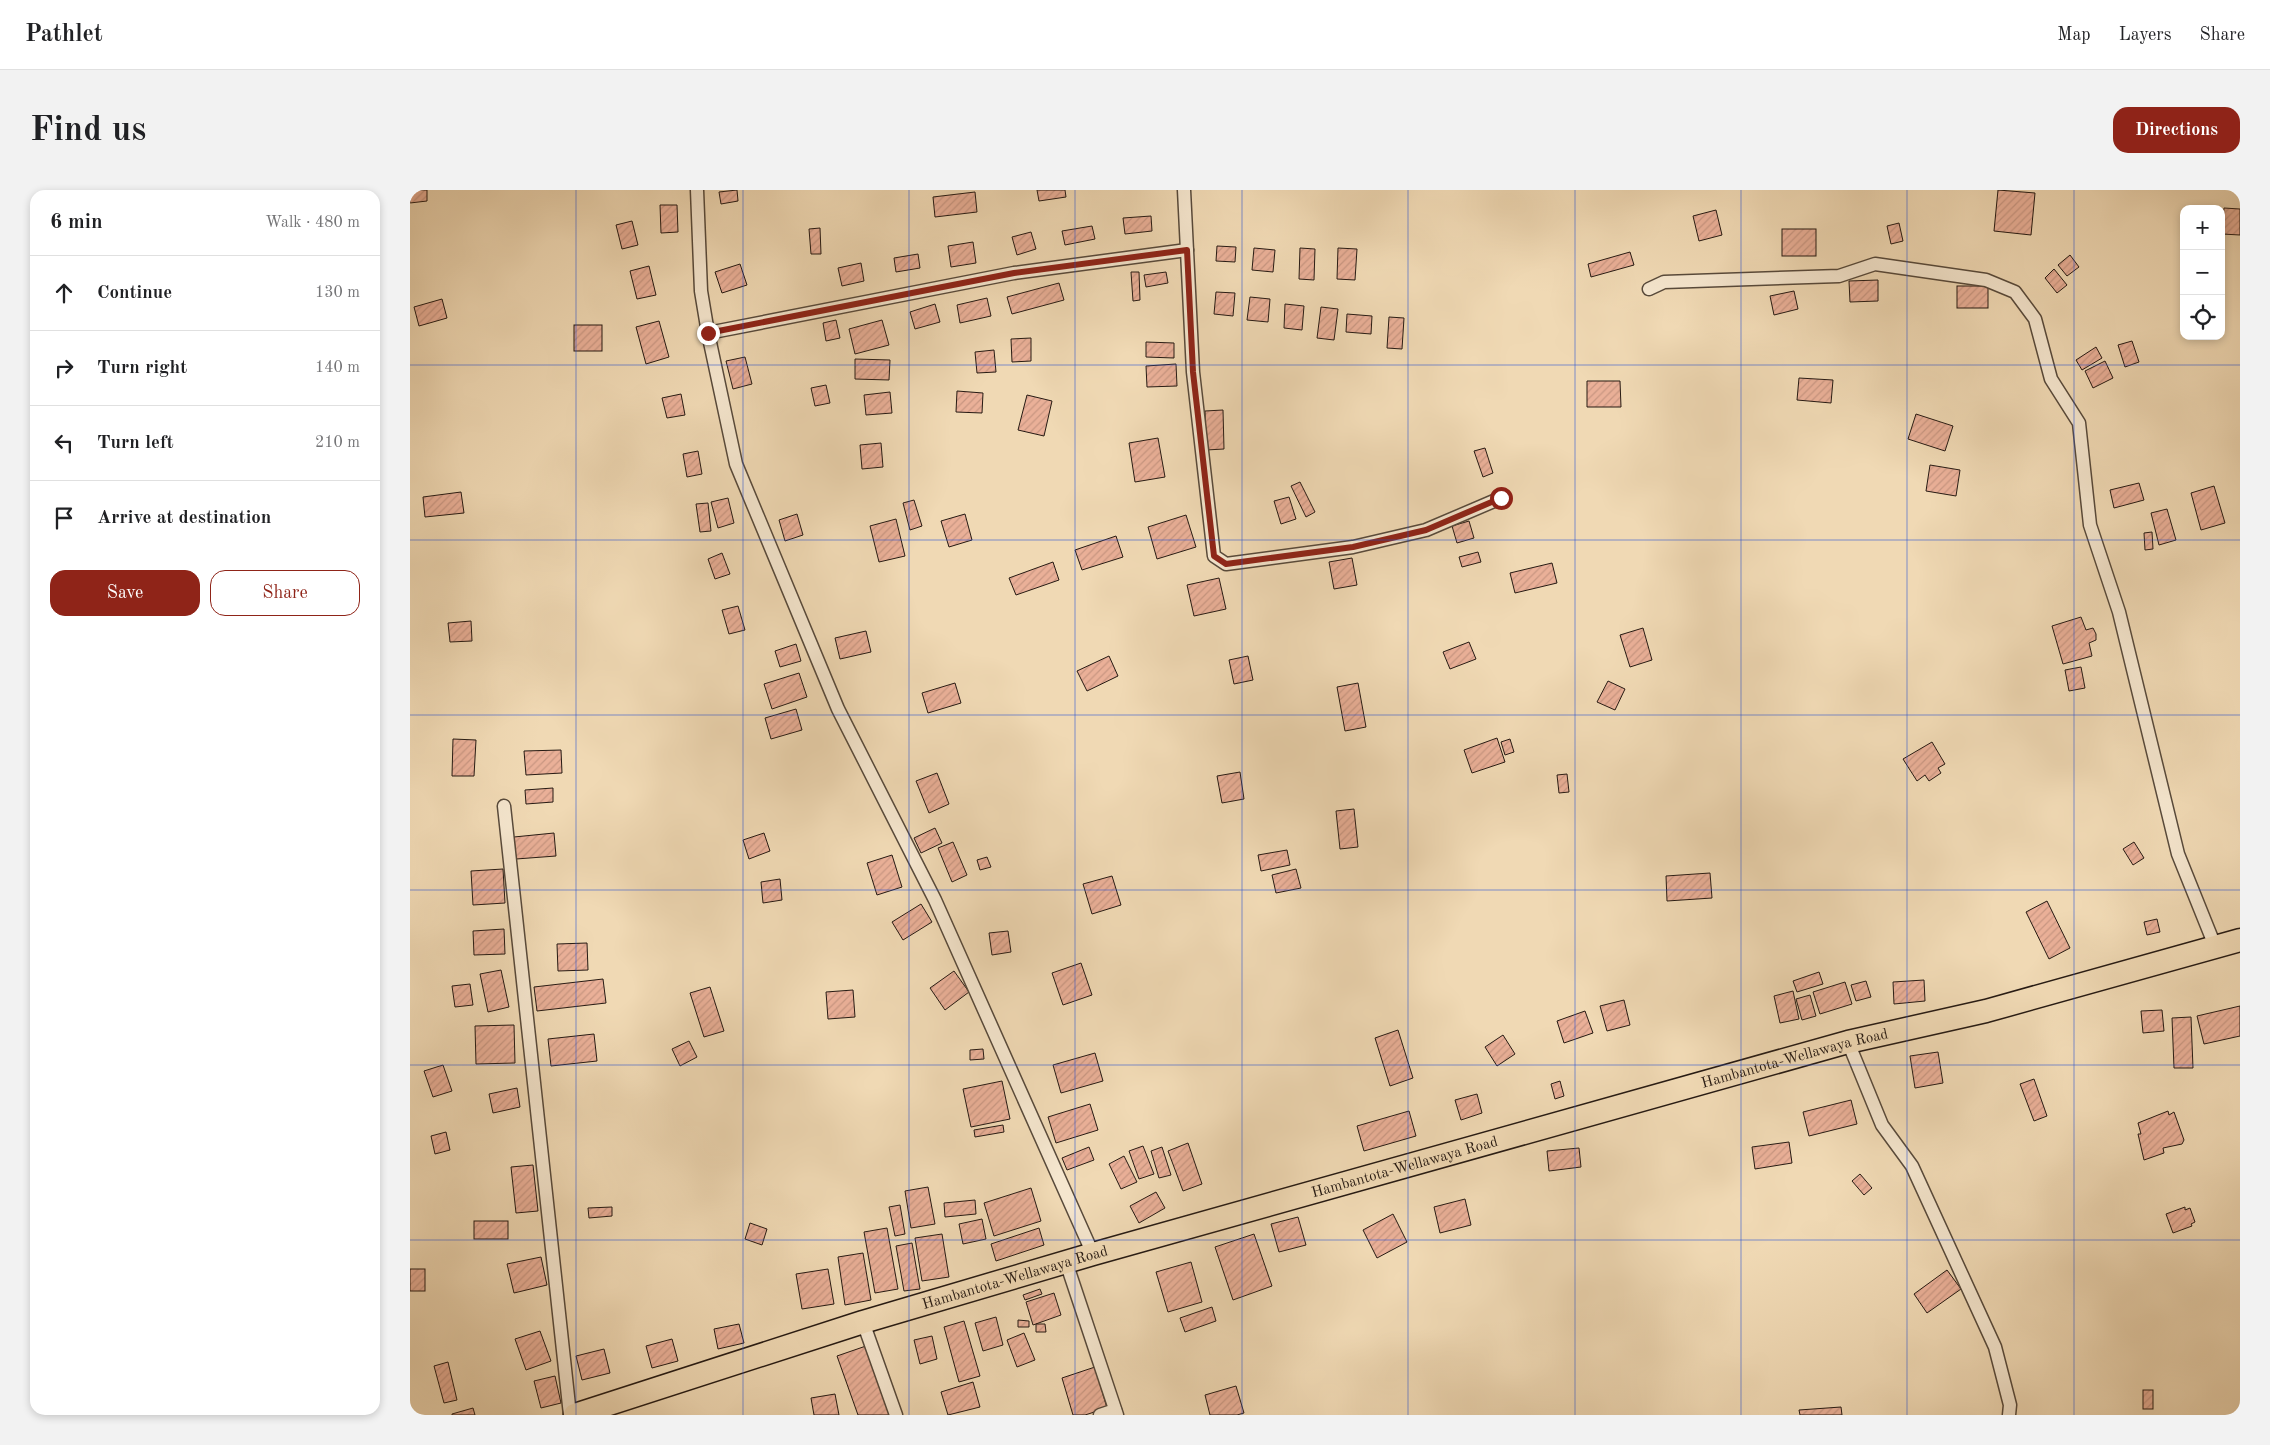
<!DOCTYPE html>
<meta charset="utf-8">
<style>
body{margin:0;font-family:"Old Standard TT",serif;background:#f2f2f2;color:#202124}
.controls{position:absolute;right:15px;top:15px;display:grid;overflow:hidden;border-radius:10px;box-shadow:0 2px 8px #0003}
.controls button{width:45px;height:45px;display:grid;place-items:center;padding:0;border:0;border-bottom:1px solid #e0e0e0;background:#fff;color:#202124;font:25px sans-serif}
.stop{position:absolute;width:15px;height:15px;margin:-11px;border:4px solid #8f2418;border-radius:50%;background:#fff}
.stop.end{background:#8f2418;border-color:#fff;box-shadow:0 1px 5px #0008}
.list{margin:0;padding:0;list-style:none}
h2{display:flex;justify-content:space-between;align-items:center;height:65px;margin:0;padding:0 20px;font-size:21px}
h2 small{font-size:16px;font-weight:400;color:#757577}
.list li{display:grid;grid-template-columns:32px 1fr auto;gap:15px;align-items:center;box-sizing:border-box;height:75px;padding:0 20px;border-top:1px solid #e0e0e0}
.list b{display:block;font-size:19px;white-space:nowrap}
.list em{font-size:16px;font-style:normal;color:#757577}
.actions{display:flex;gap:10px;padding:15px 20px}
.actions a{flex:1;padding:11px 0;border:1px solid #8f2418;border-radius:15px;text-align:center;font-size:18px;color:#8f2418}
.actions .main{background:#8f2418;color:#fff}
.icon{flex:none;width:28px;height:28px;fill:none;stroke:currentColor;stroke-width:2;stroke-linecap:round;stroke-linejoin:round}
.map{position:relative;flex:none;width:1830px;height:1225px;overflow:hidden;border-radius:15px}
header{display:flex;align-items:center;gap:30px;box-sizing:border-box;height:70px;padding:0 25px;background:#fff;border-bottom:1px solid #e0e0e0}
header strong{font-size:24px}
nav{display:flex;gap:28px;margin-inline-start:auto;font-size:18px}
.intro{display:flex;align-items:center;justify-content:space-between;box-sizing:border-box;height:120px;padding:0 30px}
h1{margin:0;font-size:35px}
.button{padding:12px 22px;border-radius:15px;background:#8f2418;color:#fff;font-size:18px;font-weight:700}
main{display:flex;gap:30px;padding:0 30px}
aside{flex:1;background:#fff;border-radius:15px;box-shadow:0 2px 8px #0003}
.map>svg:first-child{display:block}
.building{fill:url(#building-hatch);stroke:#261a13}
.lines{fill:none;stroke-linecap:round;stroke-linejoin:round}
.street-casing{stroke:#584a3b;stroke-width:15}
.highway-casing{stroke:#261a13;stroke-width:25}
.street{stroke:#f5e6ce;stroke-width:12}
.highway{stroke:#f0d9b4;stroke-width:22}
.route{stroke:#8f2418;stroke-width:6}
.grid{fill:none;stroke:#1d4ed8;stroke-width:1;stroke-opacity:0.55}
.labels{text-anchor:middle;stroke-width:4;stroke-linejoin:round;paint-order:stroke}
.street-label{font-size:15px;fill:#261a13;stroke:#f5e6ce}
</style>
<header>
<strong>Pathlet</strong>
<nav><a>Map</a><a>Layers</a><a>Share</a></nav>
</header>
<div class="intro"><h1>Find us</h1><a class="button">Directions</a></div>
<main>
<aside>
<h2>6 min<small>Walk · 480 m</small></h2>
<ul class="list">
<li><svg class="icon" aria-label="ahead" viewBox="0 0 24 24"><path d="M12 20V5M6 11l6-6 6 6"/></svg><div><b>Continue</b></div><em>130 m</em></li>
<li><svg class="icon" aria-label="right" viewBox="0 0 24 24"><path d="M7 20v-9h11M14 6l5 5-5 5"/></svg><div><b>Turn right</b></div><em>140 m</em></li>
<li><svg class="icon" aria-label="left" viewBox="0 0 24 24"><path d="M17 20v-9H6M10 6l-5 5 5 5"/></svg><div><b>Turn left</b></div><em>210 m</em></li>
<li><svg class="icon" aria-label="arrive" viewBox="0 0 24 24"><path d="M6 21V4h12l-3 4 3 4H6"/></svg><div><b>Arrive at destination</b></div></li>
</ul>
<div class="actions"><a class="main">Save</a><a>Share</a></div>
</aside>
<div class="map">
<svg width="1830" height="1225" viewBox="0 0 1830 1225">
<defs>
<pattern id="building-hatch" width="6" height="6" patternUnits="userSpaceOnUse" patternTransform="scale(1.25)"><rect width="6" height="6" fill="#eab098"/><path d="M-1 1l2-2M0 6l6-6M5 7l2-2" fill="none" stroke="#c99782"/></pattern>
</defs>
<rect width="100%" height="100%" fill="#f0d9b4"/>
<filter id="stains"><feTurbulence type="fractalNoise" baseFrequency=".004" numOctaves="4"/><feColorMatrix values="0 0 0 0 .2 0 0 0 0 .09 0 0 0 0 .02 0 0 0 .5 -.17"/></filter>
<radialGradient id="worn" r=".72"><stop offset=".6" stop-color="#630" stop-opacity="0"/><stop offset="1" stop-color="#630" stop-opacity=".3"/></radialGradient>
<g class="building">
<path d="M0 0H17V11L0 13Z"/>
<path d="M327 0 328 11 311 14 309 2Z"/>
<path d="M627 0H655L656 7 629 11Z"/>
<path d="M1588 0 1625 3 1621 45 1584 41Z"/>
<path d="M565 2 567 22 525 27 523 7Z"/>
<path d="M250 15H267L268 42 251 43Z"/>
<path d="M1814 18 1830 19V45L1812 44Z"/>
<path d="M1306 20 1312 45 1289 51 1283 26Z"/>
<path d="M741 26 742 41 715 44 713 28Z"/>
<path d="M222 31 228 55 212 59 206 35Z"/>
<path d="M1489 33 1493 51 1481 54 1477 36Z"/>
<path d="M682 36 685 49 655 55 652 41Z"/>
<path d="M410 38 411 64H401L399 39Z"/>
<rect x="1372" y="39" width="34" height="27"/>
<path d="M621 42 626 59 607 65 602 47Z"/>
<path d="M563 52 566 73 541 77 538 56Z"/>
<path d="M807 56 826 57 825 72 806 71Z"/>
<path d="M844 58 865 60 863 82 842 80Z"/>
<path d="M890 58 905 59 904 90 889 89Z"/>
<path d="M928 58 947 59 945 90 927 89Z"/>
<path d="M1220 62 1224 75 1181 87 1178 74Z"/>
<path d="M508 64 510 78 486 82 484 68Z"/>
<path d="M1660 65 1669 77 1657 86 1648 75Z"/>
<path d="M451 73 454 91 432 96 428 78Z"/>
<path d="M330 74 337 95 312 103 305 82Z"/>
<path d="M239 76 246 105 227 109 220 81Z"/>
<path d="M1644 79 1657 95 1647 103 1635 88Z"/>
<path d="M721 82H729L730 110 723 111Z"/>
<path d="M756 82 758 93 736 97 734 85Z"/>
<path d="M1468 90V111L1440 112 1439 91Z"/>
<path d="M649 93 654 110 602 124 597 107Z"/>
<rect x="1547" y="96" width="31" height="22"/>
<path d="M1384 101 1388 119 1364 125 1360 106Z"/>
<path d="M806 102 825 103 823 126 804 124Z"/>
<path d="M840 107 860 109 858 132 837 130Z"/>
<path d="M577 108 581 126 550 133 547 115Z"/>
<path d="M32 109 37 128 9 136 4 117Z"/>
<path d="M525 114 530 132 505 139 500 122Z"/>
<path d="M875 114 894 116 892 140 874 138Z"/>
<path d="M911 117 928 119 924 150 907 148Z"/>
<path d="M937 124 962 126 961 144 936 142Z"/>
<path d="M979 127 994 128 992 159 977 158Z"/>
<path d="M426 130 430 148 416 151 413 133Z"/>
<path d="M472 130 479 155 445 164 439 139Z"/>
<path d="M249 131 259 167 236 174 226 137Z"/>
<rect x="164" y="135" width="28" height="26"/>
<path d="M621 148V171L602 172 601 149Z"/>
<path d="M1722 151 1729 172 1715 177 1708 155Z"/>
<path d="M736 152 764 153V168L736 167Z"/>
<path d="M1686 157 1692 168 1672 180 1666 170Z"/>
<path d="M584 160 586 182 567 183 565 162Z"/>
<path d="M335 167 342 194 323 199 316 171Z"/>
<path d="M445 169 480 170 479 190 445 189Z"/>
<path d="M1695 171 1703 188 1683 198 1675 181Z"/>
<path d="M766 174 767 196 737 197 736 176Z"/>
<path d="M1389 188 1423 190 1421 213 1387 210Z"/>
<path d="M1177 191H1210L1211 217H1177Z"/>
<path d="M416 195 420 213 405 216 401 198Z"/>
<path d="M547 201 573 203 572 223 546 222Z"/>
<path d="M480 202 482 223 456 225 454 205Z"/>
<path d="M271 204 275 225 257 228 252 208Z"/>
<path d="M617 205 642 211 634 246 608 240Z"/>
<path d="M813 220 814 259 796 260 795 221Z"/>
<path d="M1506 224 1543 236 1535 261 1498 249Z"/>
<path d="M748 248 755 287 725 292 719 253Z"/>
<path d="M471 253 473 277 452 279 450 255Z"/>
<path d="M1075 258 1083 283 1073 287 1064 261Z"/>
<path d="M288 261 292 284 277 287 273 264Z"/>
<path d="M1520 275 1550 280 1546 306 1516 301Z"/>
<path d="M890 292 905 322 896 327 881 296Z"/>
<path d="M1729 293 1734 310 1704 318 1700 300Z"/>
<path d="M1804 296 1815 333 1791 340 1781 303Z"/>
<path d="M51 302 54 323 15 327 13 307Z"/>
<path d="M879 307 886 329 871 334 864 311Z"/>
<path d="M318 308 324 333 308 338 301 312Z"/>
<path d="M504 310 512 336 500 340 493 313Z"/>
<path d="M298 313 301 341 290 342 286 314Z"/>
<path d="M1757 319 1766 350 1749 355 1741 323Z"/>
<path d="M387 324 393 345 375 351 369 330Z"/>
<path d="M555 324 562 350 539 357 531 331Z"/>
<path d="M776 325 786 357 747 369 738 337Z"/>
<path d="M486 329 495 366 469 372 460 336Z"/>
<path d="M1059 331 1064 348 1047 353 1042 336Z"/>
<path d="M1742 342 1743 359 1735 360 1734 343Z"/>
<path d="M706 346 713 367 672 380 665 360Z"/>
<path d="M1068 362 1071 372 1052 377 1049 367Z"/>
<path d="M312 363 320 384 305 389 298 369Z"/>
<path d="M942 368 947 395 924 399 919 372Z"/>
<path d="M643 372 649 390 606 405 599 388Z"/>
<path d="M1142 373 1147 393 1105 403 1100 383Z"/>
<path d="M809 388 816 419 784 426 777 395Z"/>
<path d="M328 416 335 440 319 444 312 420Z"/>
<path d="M1671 427 1676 440 1683 438 1686 444V450L1679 453 1682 466 1653 474 1642 436Z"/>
<path d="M61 431 62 451 40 452 38 433Z"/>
<path d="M1233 438 1242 470 1220 477 1210 445Z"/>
<path d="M456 441 461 462 430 469 425 448Z"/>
<path d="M1059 452 1066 469 1040 479 1033 462Z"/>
<path d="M386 454 391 471 370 477 365 461Z"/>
<path d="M699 466 708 486 677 501 667 481Z"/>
<path d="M838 466 843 490 824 494 819 470Z"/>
<path d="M1671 477 1675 498 1659 501 1655 480Z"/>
<path d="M389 483 397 507 362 519 354 494Z"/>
<path d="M1198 491 1215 499 1205 520 1187 512Z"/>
<path d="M545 493 551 513 518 523 512 503Z"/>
<path d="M948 493 956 537 935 541 927 497Z"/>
<path d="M386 519 392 540 361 549 355 528Z"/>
<path d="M1087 548 1095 572 1062 583 1054 560Z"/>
<path d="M43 549 66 550 64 586H42Z"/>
<path d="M1100 549 1104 562 1095 565 1091 552Z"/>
<path d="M1522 552 1535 574 1528 578 1531 583 1519 591 1515 585 1507 591 1493 569Z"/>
<path d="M151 560 152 583 116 585 114 561Z"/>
<path d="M830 582 834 609 812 613 807 586Z"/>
<path d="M527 583 539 614 519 623 506 591Z"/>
<path d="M1157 584 1159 602 1149 603 1147 585Z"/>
<path d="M143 598V612L116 614 115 600Z"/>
<path d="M944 619 948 657 930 659 926 621Z"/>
<path d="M525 638 532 653 511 663 504 648Z"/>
<path d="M144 643 146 666 106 669 104 647Z"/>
<path d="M354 643 360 661 339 669 333 650Z"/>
<path d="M543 652 557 685 542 692 528 658Z"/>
<path d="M1724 652 1734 668 1723 675 1713 659Z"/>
<path d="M877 660 880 675 851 681 848 665Z"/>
<path d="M482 665 492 697 467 705 457 673Z"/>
<path d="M577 667 581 677 570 680 567 670Z"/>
<path d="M93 679 95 713 63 715 61 681Z"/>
<path d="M886 679 891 698 866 703 862 685Z"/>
<path d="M1300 683 1302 708 1257 711 1256 686Z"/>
<path d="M702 686 711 715 682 724 673 694Z"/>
<path d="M370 689 372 710 353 713 351 692Z"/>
<path d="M1637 711 1660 758 1639 769 1616 722Z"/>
<path d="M511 714 522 732 493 750 482 732Z"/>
<path d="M1747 729 1750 742 1737 745 1734 732Z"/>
<path d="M94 739 95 764 64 765 63 741Z"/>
<path d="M598 741 601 762 582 765 579 743Z"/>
<path d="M177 753 178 780 148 781 147 754Z"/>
<path d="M671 773 682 805 653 815 642 783Z"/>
<path d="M91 780 99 817 78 822 70 784Z"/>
<path d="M544 781 559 802 535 820 520 798Z"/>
<path d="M1409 782 1413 794 1387 802 1383 791Z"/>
<path d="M193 789 196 813 127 821 124 797Z"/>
<path d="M1514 790 1515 811 1484 814 1483 792Z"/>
<path d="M1456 791 1461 807 1446 811 1441 795Z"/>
<path d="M1435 792 1442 814 1410 824 1403 802Z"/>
<path d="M60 794 63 815 45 817 42 796Z"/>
<path d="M300 797 314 841 294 847 280 803Z"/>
<path d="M443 800 445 827 418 829 416 802Z"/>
<path d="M1383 801 1389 829 1370 833 1364 806Z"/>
<path d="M1400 805 1406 826 1392 830 1386 809Z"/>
<path d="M1214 810 1220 835 1197 841 1190 816Z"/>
<path d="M1830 816V846L1794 854 1787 826Z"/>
<path d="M1752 820 1754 841 1733 843 1731 821Z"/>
<path d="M1175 821 1183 843 1154 853 1147 831Z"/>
<path d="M1781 827 1783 878H1764L1762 828Z"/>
<path d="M104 835 105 873 66 874 65 836Z"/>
<path d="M988 840 1003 888 980 896 965 848Z"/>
<path d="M184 844 187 871 141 876 138 849Z"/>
<path d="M1093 845 1105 864 1087 876 1075 857Z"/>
<path d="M279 851 287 867 270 876 262 859Z"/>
<path d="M573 859 574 869 560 870V860Z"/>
<path d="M1528 862 1533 893 1505 898 1500 866Z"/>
<path d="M685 863 693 891 651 903 643 875Z"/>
<path d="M33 875 42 901 23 907 14 881Z"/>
<path d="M1624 889 1637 926 1624 931 1610 894Z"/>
<path d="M592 891 600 929 561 937 553 899Z"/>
<path d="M1150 891 1154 906 1145 909 1141 894Z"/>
<path d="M107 898 110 917 83 923 79 904Z"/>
<path d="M1067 904 1072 923 1051 930 1045 910Z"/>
<path d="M1441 910 1447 934 1399 946 1393 922Z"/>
<path d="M680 914 688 940 646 953 638 927Z"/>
<path d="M999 921 1006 946 954 961 947 936Z"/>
<path d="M1758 921 1759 925 1764 922 1774 950 1772 954 1753 958 1754 963 1734 970 1728 944H1731L1728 933Z"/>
<path d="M593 935 594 942 565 947 564 940Z"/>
<path d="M36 942 40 960 25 964 21 946Z"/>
<path d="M1379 952 1382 973 1345 979 1342 957Z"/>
<path d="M778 953 792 994 773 1001 758 961Z"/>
<path d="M733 956 744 984 729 989 719 961Z"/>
<path d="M679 957 684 970 657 980 652 968Z"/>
<path d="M752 957 761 985 749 988 741 961Z"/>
<path d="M1169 958 1171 977 1139 981 1137 961Z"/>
<path d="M714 966 727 992 711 999 699 974Z"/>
<path d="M123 975 128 1021 106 1023 101 977Z"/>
<path d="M1450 984 1462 998 1454 1005 1442 991Z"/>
<path d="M518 997 525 1034 501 1038 495 1001Z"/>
<path d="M621 998 631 1031 584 1046 574 1013Z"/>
<path d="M746 1002 755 1018 729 1033 720 1016Z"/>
<path d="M1055 1009 1061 1035 1030 1043 1024 1017Z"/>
<path d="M565 1010 566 1024 535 1027 534 1013Z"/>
<path d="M490 1015 495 1044 485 1046 479 1017Z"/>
<path d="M202 1017V1026L179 1028 178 1018Z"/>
<path d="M1775 1017V1020L1780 1018 1785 1032 1781 1034 1782 1036 1763 1043 1756 1024Z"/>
<path d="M983 1024 997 1052 967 1068 953 1040Z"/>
<path d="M888 1027 896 1055 869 1062 861 1034Z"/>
<path d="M572 1029 576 1049 553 1054 549 1034Z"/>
<rect x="64" y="1031" width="34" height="18"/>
<path d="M340 1033 357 1039 352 1055 335 1049Z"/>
<path d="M477 1038 488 1099 465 1103 454 1042Z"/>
<path d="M629 1038 634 1055 586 1071 581 1054Z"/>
<path d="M532 1044 539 1087 512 1091 505 1048Z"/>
<path d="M844 1044 862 1096 823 1110 805 1057Z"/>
<path d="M502 1053 510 1099 494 1101 486 1056Z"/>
<path d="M453 1063 461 1110 435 1115 428 1067Z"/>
<path d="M131 1067 137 1095 104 1103 97 1074Z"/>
<path d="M781 1072 792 1112 758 1122 746 1082Z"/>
<rect x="0" y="1079" width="15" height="22"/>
<path d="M418 1079 424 1114 392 1119 386 1084Z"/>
<path d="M1537 1080 1551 1099 1517 1123 1504 1104Z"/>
<path d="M630 1099 632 1104 615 1110 613 1105Z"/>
<path d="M644 1103 651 1125 623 1135 616 1112Z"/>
<path d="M802 1117 806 1131 775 1142 770 1128Z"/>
<path d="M586 1127 593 1155 573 1161 565 1133Z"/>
<path d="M608 1130 619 1131V1137H608Z"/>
<path d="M554 1131 570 1186 549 1192 534 1137Z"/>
<path d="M329 1134 334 1153 308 1159 304 1139Z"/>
<path d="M626 1134H635L636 1142H626Z"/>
<path d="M130 1141 141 1171 116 1180 105 1149Z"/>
<path d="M614 1143 625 1170 607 1177 597 1150Z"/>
<path d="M522 1146 527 1169 510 1174 504 1150Z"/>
<path d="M262 1149 268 1171 242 1178 236 1156Z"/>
<path d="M456 1156 480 1224 478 1225H448L427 1166Z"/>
<path d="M194 1159 200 1183 172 1190 166 1166Z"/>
<path d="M38 1172 47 1210 34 1213 24 1176Z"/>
<path d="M685 1177 697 1218 675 1225H663L652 1188Z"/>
<path d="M145 1186 151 1213 131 1218 124 1191Z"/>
<path d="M563 1192 570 1217 538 1225 531 1202Z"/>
<path d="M826 1196 834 1223 827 1225H800L795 1205Z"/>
<rect x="1733" y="1200" width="10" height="19"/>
<path d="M425 1204 429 1225H404L401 1208Z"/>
<path d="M1431 1217 1432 1225H1390L1389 1220Z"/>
<path d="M63 1218 65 1225H42V1224Z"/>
</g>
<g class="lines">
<g class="street-casing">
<g id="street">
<path d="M287 0 291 101 298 143 326 274 428 519 525 710 683 1064"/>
<path d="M774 0 783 182 804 366 816 374 943 357 1016 340 1091 308"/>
<path d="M1239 99 1254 92 1429 86 1465 74 1576 90 1605 102 1625 129 1641 189 1669 233 1680 335 1709 422 1768 664 1805 756"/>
<path d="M298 143 604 83 777 60"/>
<path d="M94 616 160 1225"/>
<path d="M1438 852 1472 935 1502 976 1585 1157 1600 1215 1599 1225"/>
<path d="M656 1072 707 1225"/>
<path d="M453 1132 486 1225"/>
<path d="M690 1225 705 1220"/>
</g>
</g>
<g class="highway-casing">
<g id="highway">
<path id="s1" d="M165 1225 453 1132 683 1064 1438 852 1576 821 1830 750"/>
</g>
</g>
<use href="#street" class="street"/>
<use href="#highway" class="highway"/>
</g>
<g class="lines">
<path class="route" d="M298 143 604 83 777 60 783 182 804 366 816 374 943 357 1016 340 1091 308"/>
</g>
<path class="grid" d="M166 0V1225M333 0V1225M499 0V1225M665 0V1225M832 0V1225M998 0V1225M1165 0V1225M1331 0V1225M1497 0V1225M1664 0V1225M0 175H1830M0 350H1830M0 525H1830M0 700H1830M0 875H1830M0 1050H1830"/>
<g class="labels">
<g class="street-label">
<text dy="5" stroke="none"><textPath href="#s1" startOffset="1271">Hambantota-Wellawaya Road</textPath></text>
<text dy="5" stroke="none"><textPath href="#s1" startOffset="866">Hambantota-Wellawaya Road</textPath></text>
<text dy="5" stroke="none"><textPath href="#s1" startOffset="461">Hambantota-Wellawaya Road</textPath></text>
</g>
</g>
<rect width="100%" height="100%" filter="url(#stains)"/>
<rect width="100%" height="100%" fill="url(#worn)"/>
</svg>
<div class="controls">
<button>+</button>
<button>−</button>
<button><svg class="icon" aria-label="locate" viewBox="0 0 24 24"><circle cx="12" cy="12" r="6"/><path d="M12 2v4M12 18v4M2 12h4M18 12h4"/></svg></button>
</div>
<div class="stop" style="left:1091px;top:308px"></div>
<div class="stop end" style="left:298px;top:143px"></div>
</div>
</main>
